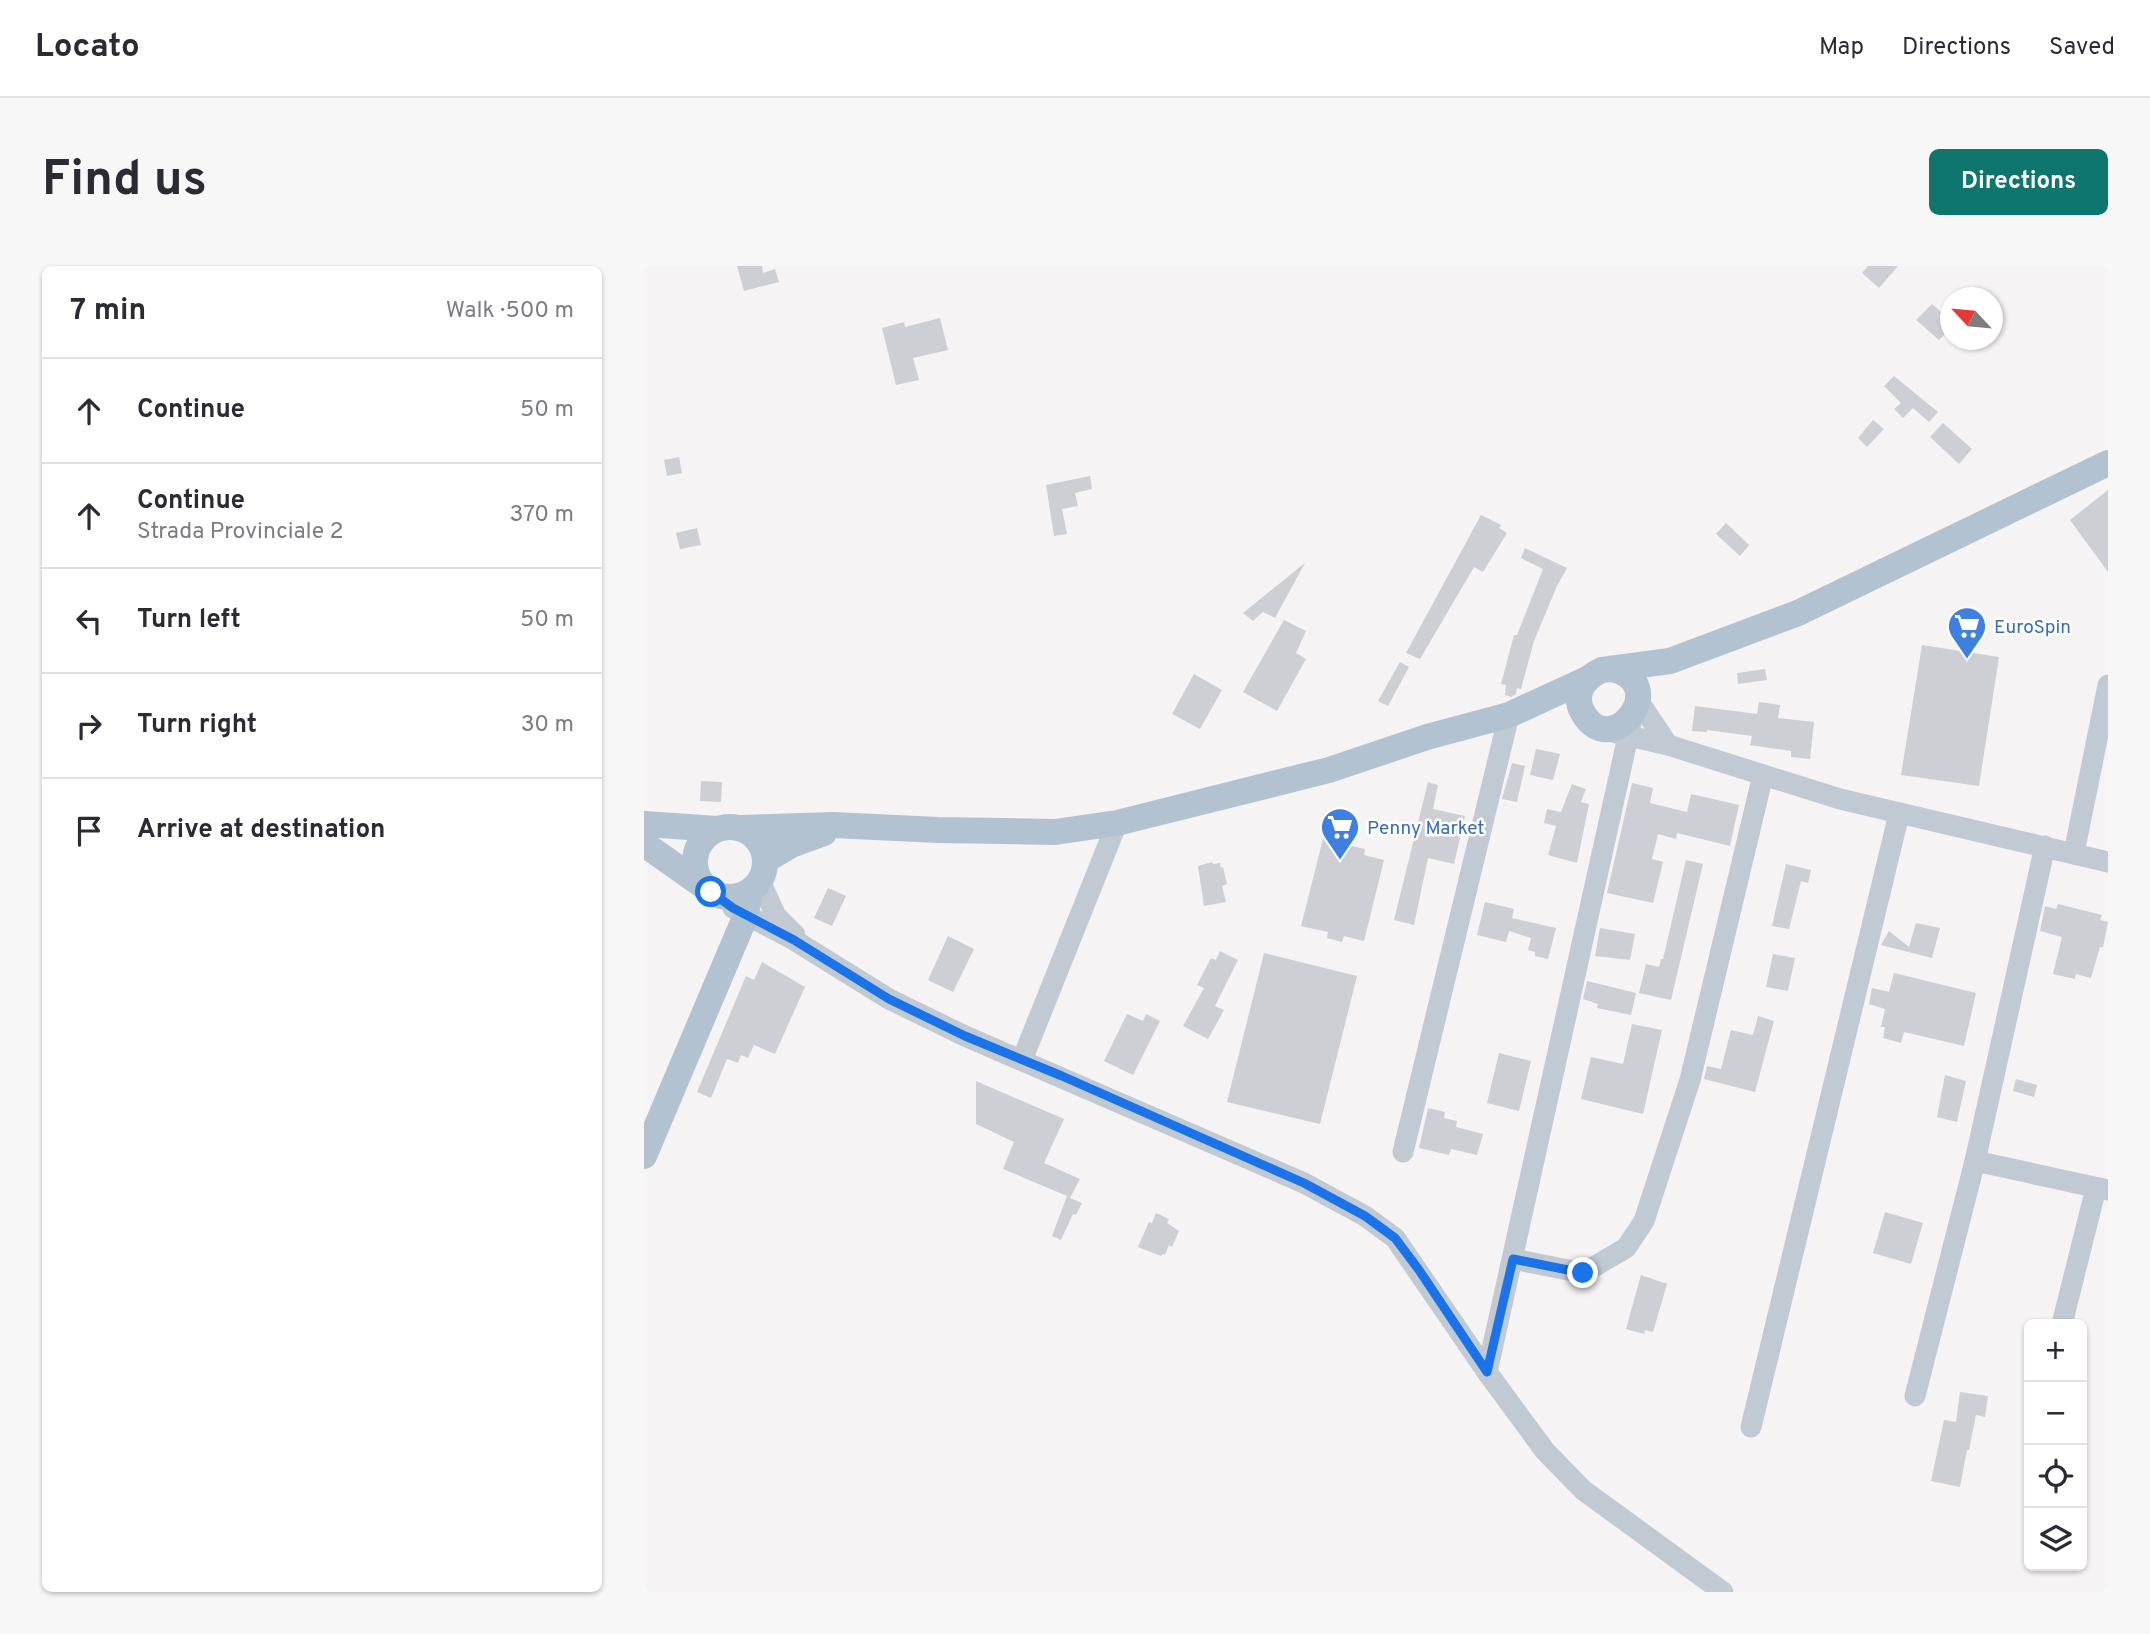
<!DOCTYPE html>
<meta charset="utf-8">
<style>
body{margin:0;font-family:Overpass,sans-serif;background:#f7f7f7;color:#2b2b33}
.controls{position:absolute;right:21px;bottom:21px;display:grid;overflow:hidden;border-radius:10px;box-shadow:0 2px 5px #0004}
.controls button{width:63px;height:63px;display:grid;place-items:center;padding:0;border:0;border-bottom:2px solid #e1e1e2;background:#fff;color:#2b2b33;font:35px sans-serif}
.compass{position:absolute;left:1296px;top:21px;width:63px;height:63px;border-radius:50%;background:#fff;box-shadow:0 2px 5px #0004;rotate:296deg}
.stop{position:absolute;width:21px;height:21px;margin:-16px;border:5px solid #1a73e8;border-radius:50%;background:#fff}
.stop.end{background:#1a73e8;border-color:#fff;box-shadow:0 2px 7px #0008}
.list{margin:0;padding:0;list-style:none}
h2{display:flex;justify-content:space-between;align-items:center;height:91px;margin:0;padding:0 28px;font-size:30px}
h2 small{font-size:23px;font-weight:400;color:#7c7c81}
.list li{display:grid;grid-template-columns:46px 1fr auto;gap:21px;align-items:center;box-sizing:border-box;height:105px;padding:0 28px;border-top:2px solid #e1e1e2}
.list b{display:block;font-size:26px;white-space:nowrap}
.list p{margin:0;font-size:23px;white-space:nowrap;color:#7c7c81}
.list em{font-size:23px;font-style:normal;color:#7c7c81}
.icon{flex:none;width:38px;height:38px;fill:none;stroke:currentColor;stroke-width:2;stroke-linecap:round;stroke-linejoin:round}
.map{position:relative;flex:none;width:1464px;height:1326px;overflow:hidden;border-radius:10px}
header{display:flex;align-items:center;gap:42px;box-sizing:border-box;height:98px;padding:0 35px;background:#fff;border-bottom:2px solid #e1e1e2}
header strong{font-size:33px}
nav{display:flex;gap:38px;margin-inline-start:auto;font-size:24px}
.intro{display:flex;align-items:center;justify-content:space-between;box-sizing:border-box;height:168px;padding:0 42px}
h1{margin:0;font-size:49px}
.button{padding:18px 32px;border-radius:10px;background:#0f766e;color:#fff;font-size:24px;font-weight:700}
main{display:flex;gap:42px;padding:0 42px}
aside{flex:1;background:#fff;border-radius:10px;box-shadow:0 2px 5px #0004}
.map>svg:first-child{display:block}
.building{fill:#cdcfd5}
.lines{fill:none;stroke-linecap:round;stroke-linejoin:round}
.minor{stroke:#c1cad2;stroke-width:21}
.major{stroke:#b3c2d1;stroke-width:26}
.route{stroke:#1a73e8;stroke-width:9}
.labels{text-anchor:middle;stroke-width:5;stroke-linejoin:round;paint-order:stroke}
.shop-label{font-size:19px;fill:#366cbe;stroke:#fff;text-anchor:start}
</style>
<header>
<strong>Locato</strong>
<nav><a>Map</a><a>Directions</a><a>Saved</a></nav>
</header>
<div class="intro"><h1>Find us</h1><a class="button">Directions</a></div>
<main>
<aside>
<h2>7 min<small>Walk · 500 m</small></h2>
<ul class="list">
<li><svg class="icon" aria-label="ahead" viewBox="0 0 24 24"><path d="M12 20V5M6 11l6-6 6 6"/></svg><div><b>Continue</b></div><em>50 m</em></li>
<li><svg class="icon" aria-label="ahead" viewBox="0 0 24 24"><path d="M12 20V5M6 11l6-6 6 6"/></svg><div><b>Continue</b><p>Strada Provinciale 2</p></div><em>370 m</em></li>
<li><svg class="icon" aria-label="left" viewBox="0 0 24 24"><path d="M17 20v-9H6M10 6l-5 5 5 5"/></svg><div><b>Turn left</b></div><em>50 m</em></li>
<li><svg class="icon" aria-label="right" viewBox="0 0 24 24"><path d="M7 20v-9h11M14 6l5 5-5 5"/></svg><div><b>Turn right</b></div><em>30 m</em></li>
<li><svg class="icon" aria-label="arrive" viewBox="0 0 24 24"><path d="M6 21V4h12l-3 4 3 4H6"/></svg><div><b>Arrive at destination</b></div></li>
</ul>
</aside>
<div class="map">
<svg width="1464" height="1326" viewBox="0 0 1464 1326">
<rect width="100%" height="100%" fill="#f5f3f3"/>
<g class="building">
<path d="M93 0H118L119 7 131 3 135 16 100 25Z"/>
<path d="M1224 0H1254L1235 22 1218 7Z"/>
<path d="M1288 38 1306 54V63L1295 74 1272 54Z"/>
<path d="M296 52 304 84 269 92 275 114 252 119 238 62 260 56 261 61Z"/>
<path d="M1250 110 1294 146 1285 156 1269 142 1259 152 1250 143 1257 137 1240 120Z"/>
<path d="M1229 154 1240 163 1223 181 1214 172Z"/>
<path d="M1299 157 1328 183 1315 198 1286 171Z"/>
<path d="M35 191 38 207 23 210 20 194Z"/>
<path d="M446 210 448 223 431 227 434 240 418 243 423 268 410 270 402 219Z"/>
<path d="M1464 224V306L1426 254Z"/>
<path d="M837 249 857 259 855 262 863 267 839 306 830 301 776 393 762 387Z"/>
<path d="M1082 257 1105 279 1096 290 1072 268Z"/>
<path d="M53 262 57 279 36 283 32 267Z"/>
<path d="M881 282 923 302 913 320 890 375 877 423 873 422 872 428 867 431 861 429 862 419 857 418 870 369H873L899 303 877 292Z"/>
<path d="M661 297 631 352 619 346 609 355 599 347Z"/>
<path d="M640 354 662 365 652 387 662 393 633 445 599 426Z"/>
<path d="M1278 379 1355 391 1335 520 1257 509Z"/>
<path d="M756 396 765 401 744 440 734 435Z"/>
<path d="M1121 403 1123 414 1094 418 1093 407Z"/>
<path d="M550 408 578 424 556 463 528 448Z"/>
<path d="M1115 436 1136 439 1134 452 1170 456 1166 493 1147 491V485L1106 479 1108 470 1063 464V466L1048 465 1051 440 1113 448Z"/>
<path d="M892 483 916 488 909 514 886 509Z"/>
<path d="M868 497 881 500 873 536 858 533Z"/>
<path d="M57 515 78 516 77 536 56 535Z"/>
<path d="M784 516 794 519 789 543 821 550 810 598 784 592 770 659 750 654Z"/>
<path d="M988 517 1009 522 1006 537 1043 546 1047 528 1095 539 1086 580 1033 567 1032 573 1014 568 1008 593 1019 596 1009 637 963 627Z"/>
<path d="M928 518 942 523 937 536 945 538 933 597 904 589 912 560 900 557 903 543 917 546Z"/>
<path d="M679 573 721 583 720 589 740 594 720 675 700 670 698 676 683 672 684 666 657 660Z"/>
<path d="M1042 594 1059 598 1027 734 995 727 1002 698 1015 701 1017 693H1019Z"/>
<path d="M568 596 569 598 576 597 577 602 579 601 583 618 578 620 582 636 560 640 554 600Z"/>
<path d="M1142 598 1167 604 1164 617 1157 615 1145 663 1128 660Z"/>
<path d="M184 622 202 630 188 660 170 652Z"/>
<path d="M841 636 870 643 868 652 912 662 904 693 891 690V686L884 684 887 672 865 665 862 676 833 669Z"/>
<path d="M1414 638 1458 649 1456 654 1464 656 1459 681H1456L1447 712 1432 708 1431 713 1409 708 1418 671 1396 665 1401 640 1412 643Z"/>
<path d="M1272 657 1296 662 1288 692 1237 679 1245 665 1265 681Z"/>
<path d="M956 662 991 668 986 694 951 690Z"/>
<path d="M304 670 330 683 309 726 284 714Z"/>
<path d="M576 685 594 694 571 740 580 744 564 773 539 760 560 722 553 719 567 692 572 694Z"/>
<path d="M620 687 713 710 676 858 583 836Z"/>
<path d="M1129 688 1151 692 1144 725 1122 721Z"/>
<path d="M118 696 161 721 131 788 110 779 104 792 97 789 94 797 83 793 67 832 53 826 102 710 110 714Z"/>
<path d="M1250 707 1332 727 1320 780 1260 766 1257 777 1239 772 1241 761H1237L1241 743 1225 738 1228 722 1245 726Z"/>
<path d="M943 715 992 727 987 749 953 742 954 738 939 733Z"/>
<path d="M483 748 499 755 502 748 516 755 489 809 460 795Z"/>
<path d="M1114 750 1130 755 1111 826 1060 813 1063 800 1077 803 1087 764 1109 769Z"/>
<path d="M988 758 1018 764 999 848 937 833 947 791 979 798Z"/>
<path d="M855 787 887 795 875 845 843 837Z"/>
<path d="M1301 809 1322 815 1313 856 1293 851Z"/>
<path d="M1372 813 1393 819 1390 831 1369 825Z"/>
<path d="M332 815 420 853 400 897 436 913 426 932 438 937 432 949 429 948 417 974 408 970 423 930 359 903 370 876 332 858Z"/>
<path d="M784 842 801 846 800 852 813 855 812 861 839 868 833 889 807 883 805 889 775 882Z"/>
<path d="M1241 946 1279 957 1267 998 1229 987Z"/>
<path d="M512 947 525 953 523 957 535 965 528 981 525 979 521 989 519 988 517 990 494 981 505 956 508 957Z"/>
<path d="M997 1009 1023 1018 1009 1066 1001 1064 1000 1068 982 1063Z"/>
<path d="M1316 1126 1344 1130 1341 1151 1332 1149 1325 1184H1323L1316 1221 1287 1215 1300 1154 1312 1156Z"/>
</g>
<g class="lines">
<g class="minor">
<path d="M994 434 1024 479"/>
<path d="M972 467 1024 479 1196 533 1464 596"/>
<path d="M1430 587 1464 419"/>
<path d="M116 615 132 650 151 669"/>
<path d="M89 642 150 674 245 733 321 770 660 917 721 950 751 972 843 1106 901 1185 939 1224 1079 1326"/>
<path d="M378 794 473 557"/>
<path d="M759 886 865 449"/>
<path d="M1331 895 1464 924"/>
<path d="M869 993 939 1007 982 982 1000 955 1046 814 1119 509"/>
<path d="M1418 1058 1452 922"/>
<path d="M843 1106 989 448"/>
<path d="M1271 1130 1331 895 1401 580"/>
<path d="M1107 1161 1255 548"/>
</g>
<g class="major">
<path d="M968 403C1029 417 968 497 939 447 928 428 941 411 958 404L1026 395 1154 347 1464 197"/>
<path d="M0 558 73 563"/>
<circle cx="86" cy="596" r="35"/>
<path d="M98 562 189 559 294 564 411 566 473 557 685 504 783 471 865 449 941 414"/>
<path d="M0 578 61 621"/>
<path d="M122 594 147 579 180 567"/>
<path d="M0 890 102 649 105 626"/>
</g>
</g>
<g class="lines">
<path class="route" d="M67 626 89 642 150 674 245 733 321 770 418 810 660 917 721 950 751 972 775 1004 843 1106 869 993 939 1007"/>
</g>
<defs>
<g id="supermarket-pin" transform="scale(2.0125)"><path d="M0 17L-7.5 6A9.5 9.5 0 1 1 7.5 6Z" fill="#3f7fe0" stroke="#fff"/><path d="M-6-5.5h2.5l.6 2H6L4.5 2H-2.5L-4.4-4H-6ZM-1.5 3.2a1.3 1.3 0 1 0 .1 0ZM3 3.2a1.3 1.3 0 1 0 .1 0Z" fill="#fff"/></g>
</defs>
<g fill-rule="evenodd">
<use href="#supermarket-pin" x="1323" y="360"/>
<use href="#supermarket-pin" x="696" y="561"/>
</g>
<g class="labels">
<g class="shop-label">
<text x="1350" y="367">EuroSpin</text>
<text x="723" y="568">Penny Market</text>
</g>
</g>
</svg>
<div class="controls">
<button>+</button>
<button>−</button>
<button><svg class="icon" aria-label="locate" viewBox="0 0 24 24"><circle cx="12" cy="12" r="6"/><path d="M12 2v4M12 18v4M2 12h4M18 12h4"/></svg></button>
<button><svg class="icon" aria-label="layers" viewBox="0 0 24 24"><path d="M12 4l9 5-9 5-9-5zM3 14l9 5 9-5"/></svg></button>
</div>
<svg class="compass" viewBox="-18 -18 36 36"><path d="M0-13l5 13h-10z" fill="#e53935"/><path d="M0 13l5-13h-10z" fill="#7c7c81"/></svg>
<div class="stop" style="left:67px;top:626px"></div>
<div class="stop end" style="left:939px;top:1007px"></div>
</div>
</main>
